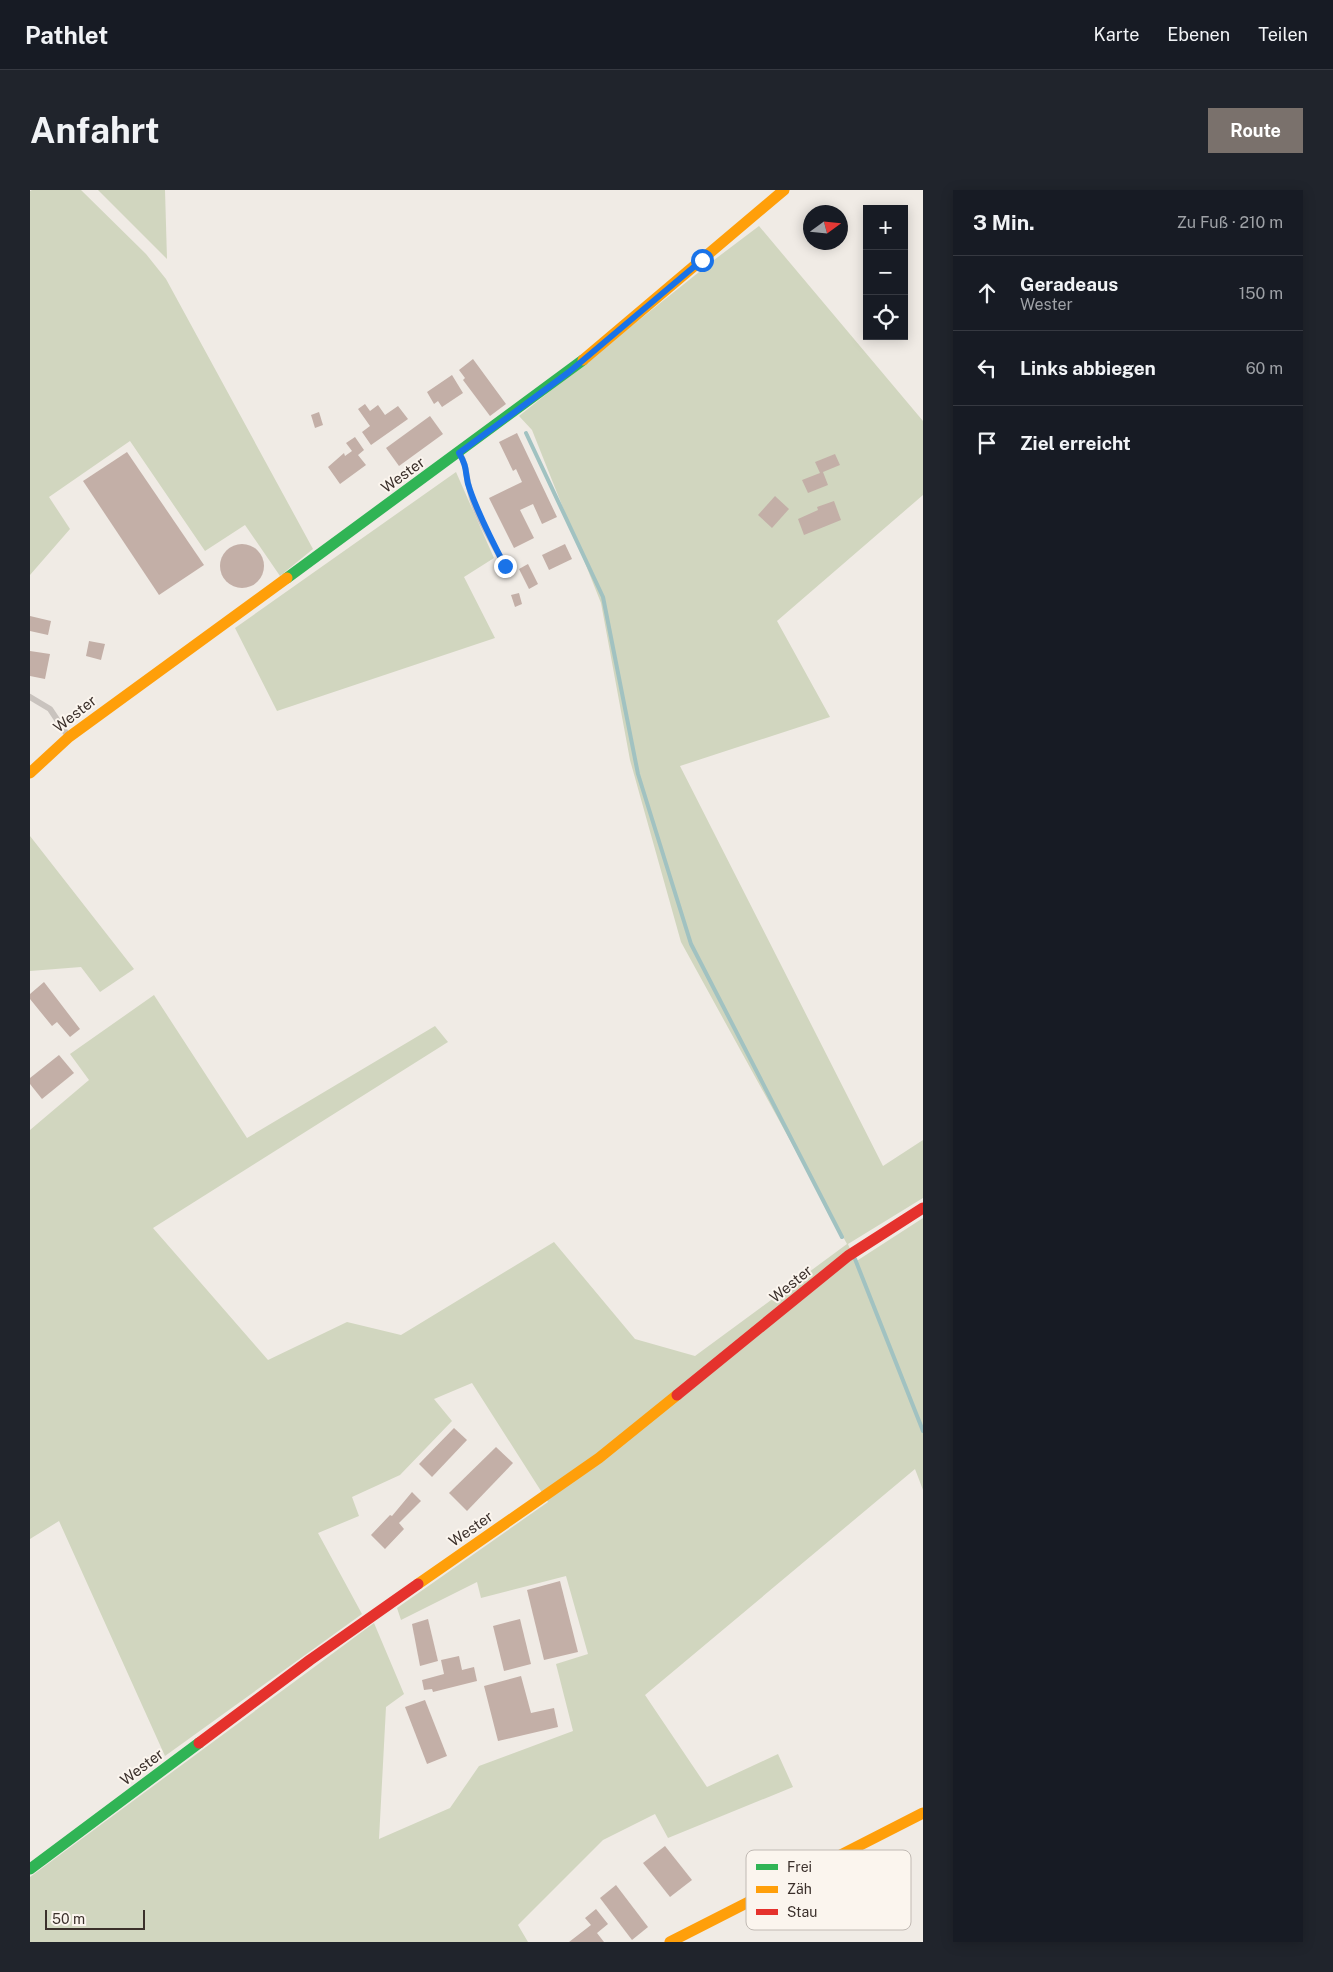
<!DOCTYPE html>
<html lang="de">
<meta charset="utf-8">
<style>
body{margin:0;font-family:"Public Sans",sans-serif;background:#20242c;color:#f1f3f6}
.controls{position:absolute;right:15px;top:15px;display:grid;overflow:hidden;border-radius:0px;box-shadow:0 2px 12px #0003}
.controls button{width:45px;height:45px;display:grid;place-items:center;padding:0;border:0;border-bottom:1px solid #363941;background:#171b24;color:#f1f3f6;font:25px sans-serif}
.compass{position:absolute;left:773px;top:15px;width:45px;height:45px;border-radius:50%;background:#171b24;box-shadow:0 2px 12px #0003;rotate:75deg}
.scale{position:absolute;left:15px;bottom:12px;width:100px;box-sizing:border-box;padding-left:5px;border:2px solid #3b302b;border-top:0;font-size:14px;line-height:18px;white-space:nowrap;color:#3b302b;-webkit-text-stroke:4px #fbf5ee;paint-order:stroke}
.stop{position:absolute;width:15px;height:15px;margin:-11px;border:4px solid #1a73e8;border-radius:50%;background:#fff}
.stop.end{background:#1a73e8;border-color:#fff;box-shadow:0 1px 5px #0008}
.list{margin:0;padding:0;list-style:none}
h2{display:flex;justify-content:space-between;align-items:center;height:65px;margin:0;padding:0 20px;font-size:21px}
h2 small{font-size:16px;font-weight:400;color:#9ea1a6}
.list li{display:grid;grid-template-columns:32px 1fr auto;gap:15px;align-items:center;box-sizing:border-box;height:75px;padding:0 20px;border-top:1px solid #363941}
.list b{display:block;font-size:19px;white-space:nowrap}
.list p{margin:0;font-size:16px;white-space:nowrap;color:#9ea1a6}
.list em{font-size:16px;font-style:normal;color:#9ea1a6}
.icon{flex:none;width:28px;height:28px;fill:none;stroke:currentColor;stroke-width:2;stroke-linecap:round;stroke-linejoin:round}
.map{position:relative;flex:none;width:893px;height:1752px;overflow:hidden;border-radius:0px}
header{display:flex;align-items:center;gap:30px;box-sizing:border-box;height:70px;padding:0 25px;background:#171b24;border-bottom:1px solid #363941}
header strong{font-size:24px}
nav{display:flex;gap:28px;margin-inline-start:auto;font-size:18px}
.intro{display:flex;align-items:center;justify-content:space-between;box-sizing:border-box;height:120px;padding:0 30px}
h1{margin:0;font-size:35px}
.button{padding:12px 22px;border-radius:0px;background:#7a716c;color:#fff;font-size:18px;font-weight:700}
main{display:flex;gap:30px;padding:0 30px}
aside{flex:1;background:#171b24;border-radius:0px;box-shadow:0 2px 12px #0003}
.map>svg:first-child{display:block}
.green{fill:#d1d6bf}
.lines{fill:none;stroke-linecap:round;stroke-linejoin:round}
.stream{stroke:#a1c2c1;stroke-width:4}
.building{fill:#c3afa7}
.lane{stroke:#c9c3be;stroke-width:6}
.fast{stroke:#30b455;stroke-width:11}
.slow{stroke:#ff9f0a;stroke-width:11}
.jam{stroke:#e5322d;stroke-width:11}
.route{stroke:#1a73e8;stroke-width:6}
.labels{text-anchor:middle;stroke-width:4;stroke-linejoin:round;paint-order:stroke}
.street-label{font-size:15px;fill:#3b302b;stroke:#fbf5ee}
.key{fill:#fbf5ee;stroke:#c1bab4;stroke-width:1}
.key-label{font-size:14px;fill:#3b302b}
</style>
<header>
<strong>Pathlet</strong>
<nav><a>Karte</a><a>Ebenen</a><a>Teilen</a></nav>
</header>
<div class="intro"><h1>Anfahrt</h1><a class="button">Route</a></div>
<main>
<div class="map">
<svg width="893" height="1752" viewBox="0 0 893 1752">
<rect width="100%" height="100%" fill="#f0ebe5"/>
<g class="green">
<path d="M2 0H51L116 64 136 89 283 359 250 386 215 335 175 361 100 251 19 307 40 339 0 385V1Z"/>
<path d="M68 0H135L137 69Z"/>
<path d="M729 36 893 231V305L747 431 800 527 650 576 853 976 893 950V1008L818 1054 825 1072 893 1028V1300L885 1279 615 1505 677 1597 748 1564 763 1597 638 1648 625 1624 573 1650 488 1735 498 1752H0V1687L344 1433 374 1504 356 1517 349 1649 420 1618 449 1576 543 1541 526 1474 558 1464 536 1386 451 1408 447 1392 371 1430 367 1418 518 1312 442 1193 404 1209 422 1231 370 1285 322 1307 329 1326 288 1343 332 1424 135 1566 29 1331 0 1349V940L59 890 40 864 124 805 217 948 405 836 418 852 123 1038 238 1170 317 1132 371 1145 524 1052 605 1149 665 1166 817 1054 651 752 600 570 571 413 502 240 489 226 684 70Z"/>
<path d="M426 282 464 368 434 387 465 448 247 521 205 438Z"/>
<path d="M0 646 104 779 70 802 51 777 0 781Z"/>
</g>
<g class="lines">
<g class="stream">
<path d="M496 243 573 407 608 584 661 754 812 1047"/>
<path d="M825 1069 893 1241"/>
</g>
</g>
<g class="building">
<path d="M443 169 476 214 460 226 433 190 435 188 429 180Z"/>
<path d="M422 185 433 203 412 217 408 211 404 214 397 202Z"/>
<path d="M335 214 340 221 348 215 355 225 368 216 378 229 341 255 332 242 340 236 328 219Z"/>
<path d="M289 222 293 235 285 238 281 225Z"/>
<path d="M400 226 413 244 369 276 356 258Z"/>
<path d="M487 243 527 327 512 334 503 314 490 320 504 348 484 358 459 308 492 292 486 279 483 281 469 252Z"/>
<path d="M325 247 334 260 328 265 336 275 310 294 298 277 314 263 315 266 322 261 316 253Z"/>
<path d="M97 262 174 375 129 405 53 291Z"/>
<path d="M805 264 810 275 793 282 798 295 778 303 772 290 790 283 785 272Z"/>
<path d="M745 306 759 319 742 338 728 325Z"/>
<path d="M804 311 811 330 774 345 768 329 788 320 787 317Z"/>
<path d="M535 354 542 369 519 380 512 365Z"/>
<circle cx="212" cy="376" r="22"/>
<path d="M498 374 508 394 499 399 489 379Z"/>
<path d="M489 403 492 414 485 417 481 405Z"/>
<path d="M0 426 21 431 18 445 0 441Z"/>
<path d="M59 451 75 454 71 470 56 466Z"/>
<path d="M0 461 20 464 15 489 0 486Z"/>
<path d="M14 792 50 839 40 847 27 832 22 836 0 809V804Z"/>
<path d="M29 865 44 883 12 909 0 894V888Z"/>
<path d="M424 1238 437 1250 402 1287 389 1274Z"/>
<path d="M466 1257 483 1273 437 1321 419 1303Z"/>
<path d="M382 1302 391 1311 369 1333 374 1339 355 1359 341 1345 360 1325 362 1326Z"/>
<path d="M530 1391 548 1462 514 1470 497 1400Z"/>
<path d="M398 1429 408 1471 390 1476 382 1434Z"/>
<path d="M490 1429 501 1474 474 1481 463 1436Z"/>
<path d="M429 1466 432 1480 444 1477 447 1491 403 1502 402 1499 394 1500 392 1490 414 1484 411 1470Z"/>
<path d="M491 1486 501 1523 524 1518 528 1537 468 1551 454 1496Z"/>
<path d="M395 1510 417 1566 397 1574 375 1517Z"/>
<path d="M635 1656 662 1690 640 1707 613 1673Z"/>
<path d="M586 1695 618 1737 602 1750 570 1708Z"/>
<path d="M566 1719 578 1734 567 1743 574 1752H539L561 1735 555 1728Z"/>
</g>
<g class="lines">
<g class="lane">
<path d="M430 264C438 278 435 283 439 297 445 325 462 351 475 376"/>
<path d="M0 507 20 519 38 546"/>
</g>
<g class="fast">
<path d="M257 388 553 170"/>
<path d="M0 1679 169 1553"/>
</g>
<g class="slow">
<path d="M553 170 754 0"/>
<path d="M0 583 39 547 257 388"/>
<path d="M388 1394 569 1268 647 1205"/>
<path d="M640 1752 893 1623"/>
</g>
<g class="jam">
<path d="M647 1205 818 1066 893 1018"/>
<path d="M169 1553 280 1470 388 1394"/>
</g>
</g>
<g class="lines">
<path class="route" d="M475 376C462 351 449 326 440 300 434 285 439 279 429 263L539 182 672 70"/>
</g>
<g class="labels">
<g class="street-label">
<text transform="translate(373 285) rotate(-36)" y="5">Wester</text>
<text transform="translate(45 524) rotate(-38)" y="5">Wester</text>
<text transform="translate(761 1094) rotate(-39)" y="5">Wester</text>
<text transform="translate(441 1339) rotate(-35)" y="5">Wester</text>
<text transform="translate(112 1577) rotate(-37)" y="5">Wester</text>
</g>
</g>
<rect x="716" y="1660" width="165" height="80" rx="8" class="key"/>
<rect x="726" y="1674" width="22" height="6" fill="#30b455"/>
<rect x="726" y="1696" width="22" height="7" fill="#ff9f0a"/>
<rect x="726" y="1719" width="22" height="6" fill="#e5322d"/>
<g class="key-label">
<text x="757" y="1682">Frei</text>
<text x="757" y="1704">Zäh</text>
<text x="757" y="1727">Stau</text>
</g>
</svg>
<div class="controls">
<button>+</button>
<button>−</button>
<button><svg class="icon" aria-label="locate" viewBox="0 0 24 24"><circle cx="12" cy="12" r="6"/><path d="M12 2v4M12 18v4M2 12h4M18 12h4"/></svg></button>
</div>
<svg class="compass" viewBox="-18 -18 36 36"><path d="M0-13l5 13h-10z" fill="#e53935"/><path d="M0 13l5-13h-10z" fill="#9ea1a6"/></svg>
<div class="scale">50 m</div>
<div class="stop" style="left:672px;top:70px"></div>
<div class="stop end" style="left:475px;top:376px"></div>
</div>
<aside>
<h2>3 Min.<small>Zu Fuß · 210 m</small></h2>
<ul class="list">
<li><svg class="icon" aria-label="ahead" viewBox="0 0 24 24"><path d="M12 20V5M6 11l6-6 6 6"/></svg><div><b>Geradeaus</b><p>Wester</p></div><em>150 m</em></li>
<li><svg class="icon" aria-label="left" viewBox="0 0 24 24"><path d="M17 20v-9H6M10 6l-5 5 5 5"/></svg><div><b>Links abbiegen</b></div><em>60 m</em></li>
<li><svg class="icon" aria-label="arrive" viewBox="0 0 24 24"><path d="M6 21V4h12l-3 4 3 4H6"/></svg><div><b>Ziel erreicht</b></div></li>
</ul>
</aside>
</main>
